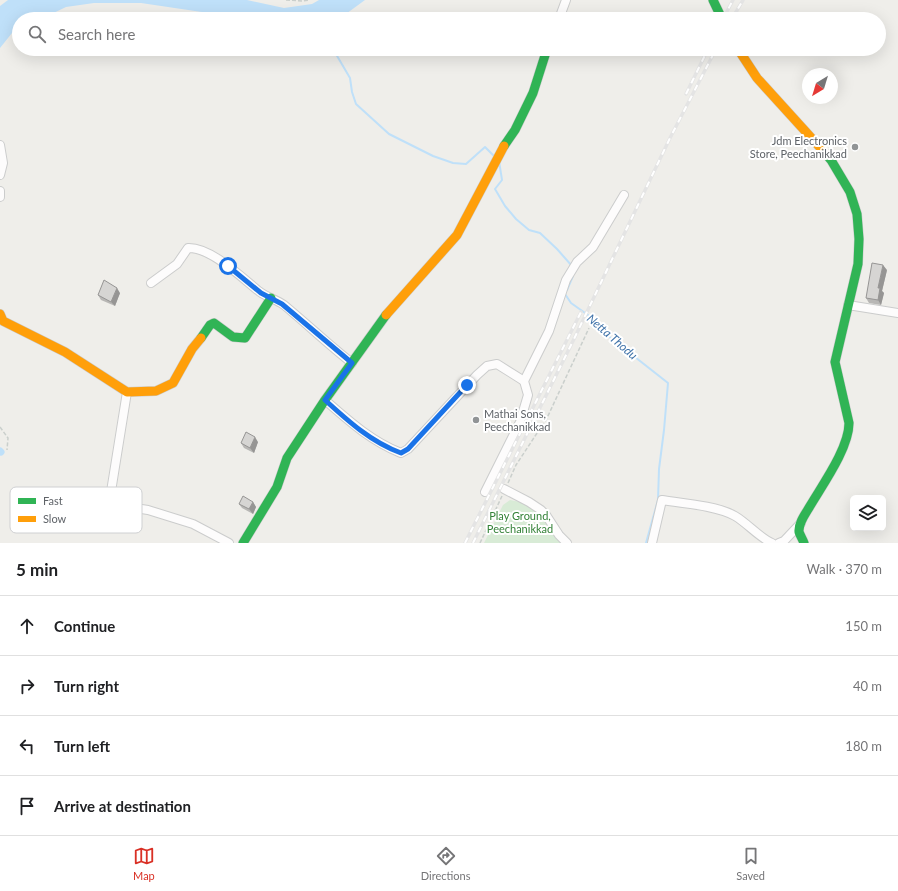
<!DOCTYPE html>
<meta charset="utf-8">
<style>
body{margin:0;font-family:Lato,sans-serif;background:#f6f6f6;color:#202124}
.controls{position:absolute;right:12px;bottom:12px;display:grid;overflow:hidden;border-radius:6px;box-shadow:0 4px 16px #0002}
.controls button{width:36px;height:36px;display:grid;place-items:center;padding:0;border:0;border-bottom:1px solid #e0e0e0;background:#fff;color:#202124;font:20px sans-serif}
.compass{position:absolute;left:802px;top:68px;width:36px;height:36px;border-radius:50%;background:#fff;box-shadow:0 4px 16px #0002;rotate:218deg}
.stop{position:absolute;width:12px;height:12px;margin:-9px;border:3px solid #1a73e8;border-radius:50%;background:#fff}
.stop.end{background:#1a73e8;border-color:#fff;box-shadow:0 1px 4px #0008}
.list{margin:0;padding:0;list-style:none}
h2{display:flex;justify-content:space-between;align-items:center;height:52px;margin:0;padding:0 16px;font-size:17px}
h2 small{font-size:13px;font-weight:400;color:#757577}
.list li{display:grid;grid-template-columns:26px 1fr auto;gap:12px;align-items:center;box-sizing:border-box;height:60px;padding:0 16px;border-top:1px solid #e0e0e0}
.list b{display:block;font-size:15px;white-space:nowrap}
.list em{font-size:13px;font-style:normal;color:#757577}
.icon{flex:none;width:22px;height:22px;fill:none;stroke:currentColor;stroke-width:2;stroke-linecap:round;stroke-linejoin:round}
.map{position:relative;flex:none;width:898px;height:543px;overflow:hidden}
.search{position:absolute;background:#fff;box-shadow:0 4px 16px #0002;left:12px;right:12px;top:12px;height:44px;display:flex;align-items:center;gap:10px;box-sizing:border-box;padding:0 14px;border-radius:22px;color:#757577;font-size:15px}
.sheet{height:292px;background:#fff}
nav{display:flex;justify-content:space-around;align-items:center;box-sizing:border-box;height:56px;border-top:1px solid #e0e0e0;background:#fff;font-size:11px;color:#757577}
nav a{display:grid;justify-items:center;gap:2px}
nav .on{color:#d93025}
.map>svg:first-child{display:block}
.green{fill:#d8ebd6}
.water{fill:#bfe0f9}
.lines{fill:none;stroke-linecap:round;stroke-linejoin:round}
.stream{stroke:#bfe0f9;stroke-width:2}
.canal{stroke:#bfe0f9;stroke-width:7}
.street-casing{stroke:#cbcccc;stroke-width:10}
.fast-casing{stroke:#cacacb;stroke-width:10}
.slow-casing{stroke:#cacacb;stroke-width:10}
.path{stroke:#cacfcc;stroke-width:1.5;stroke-dasharray:4 2;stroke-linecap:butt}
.street{stroke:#fdfcfc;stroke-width:8}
.fast{stroke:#30b455;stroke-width:9}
.slow{stroke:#ff9f0a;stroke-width:9}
.rail-casing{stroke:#e4e4e4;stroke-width:3.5}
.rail{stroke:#fff;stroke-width:2;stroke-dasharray:6;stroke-linecap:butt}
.wall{fill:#b8b7b5}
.shaded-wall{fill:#969594}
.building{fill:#d6d5d3;stroke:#969594}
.route{stroke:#1a73e8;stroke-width:5}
.poi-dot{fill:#919496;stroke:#fff;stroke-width:1.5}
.labels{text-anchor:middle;stroke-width:4;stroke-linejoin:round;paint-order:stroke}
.poi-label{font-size:11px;fill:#5f6368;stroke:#fff;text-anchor:end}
.park-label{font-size:11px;fill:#348238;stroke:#fff}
.water-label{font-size:12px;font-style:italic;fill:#4174aa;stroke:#fff}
.key{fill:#fff;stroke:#cfd0d2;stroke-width:1}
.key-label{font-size:11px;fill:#5f6368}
</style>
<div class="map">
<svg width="898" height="543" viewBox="0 0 898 543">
<rect width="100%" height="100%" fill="#efeeea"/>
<path class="green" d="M510 500 530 504 540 513 563 543H484L503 505Z"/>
<path class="water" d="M8 0H247L284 8 312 4 319 0H365L339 19H249L141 3H94L66 7 41 19H19V30L12 33 0 48V6Z"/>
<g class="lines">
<g class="stream">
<path d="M333 49 350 78 352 92 356 104 389 134 433 156 453 163 466 164 485 147 493 155"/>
<path d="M499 161 502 180 495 189 505 206 516 219 529 230 540 233 557 249 572 266"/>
<path d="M567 290 573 276"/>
<path d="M565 294 571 303 595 320 607 335 668 383 664 430 659 469 658 500 646 543"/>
</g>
<path class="canal" d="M0 451 1 452"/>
<g class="street-casing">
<g id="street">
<path d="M559 19 566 0"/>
<path d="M0 175 3 163 0 145"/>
<path d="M0 191V197"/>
<path d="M151 283 177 264 188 248C211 247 242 278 260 292 267 297 277 300 284 305 307 324 329 345 352 363"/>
<path d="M848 305 898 313"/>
<path d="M127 392 109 504 148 510 193 524 229 543"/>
<path d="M325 400C349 421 371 441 401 453L408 449 477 375 487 366 497 364 524 381"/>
<path d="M504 489 529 502 541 510 546 515 559 535 567 543"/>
<path d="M485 492 520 422 528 395 524 381 549 331 566 280 577 262 593 247 624 195"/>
<path d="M652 543 662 500C682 503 718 506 735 516 747 523 760 538 772 543"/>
<path d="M779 543 784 541 801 523"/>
</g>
</g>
<g class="fast-casing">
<g id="fast">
<path d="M713 0 722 19"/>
<path d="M504 146 515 130 533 93 547 49"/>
<path d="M201 338 210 325 214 323 233 337 245 338 271 298"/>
<path d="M243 543 277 487 287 458 325 400 386 315"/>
<path d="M804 543C803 540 800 535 799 532 798 523 806 513 810 506 823 484 849 448 849 423L835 362 858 264 859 239 857 214 850 192 831 160 826 154"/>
</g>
</g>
<g class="slow-casing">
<g id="slow">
<path d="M738 49 757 78 826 154"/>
<path d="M0 314 3 321 65 352 127 392 156 391 173 383 192 349 201 338"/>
<path d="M386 315 457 235 504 146"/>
</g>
</g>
<g class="path">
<path d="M286 0 303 1 309 0"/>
<path d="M0 427 8 438 7 450"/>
<path d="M508 483 516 465 547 418 589 328"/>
<path d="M480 543 502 496"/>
</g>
<use href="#street" class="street"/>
<use href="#fast" class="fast"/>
<use href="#slow" class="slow"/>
<g class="rail-casing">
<g id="rail">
<path d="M723 19 733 0"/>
<path d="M732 19 743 0"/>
<path d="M686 94 708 49"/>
<path d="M465 543 581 312"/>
<path d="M473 543 574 339 670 138 716 49"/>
</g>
</g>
<use href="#rail" class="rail"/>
</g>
<g class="wall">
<path d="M887 270 882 291 884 293 881 305 869 303 866 298Z"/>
<path d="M120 293 115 306 101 300 98 295Z"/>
<path d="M258 442 254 453 244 448 241 443Z"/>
<path d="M253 502 256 507 253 514 242 508 239 504Z"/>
</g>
<g class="shaded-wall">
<path d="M883 265 887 270 882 291 884 293 881 305 878 300V288Z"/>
<path d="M117 288 120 293 115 306 111 302Z"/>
<path d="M255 437 258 442 254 453 250 448Z"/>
<path d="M253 502 256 507 253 514 249 509Z"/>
</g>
<g class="building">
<path d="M872 263 883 265 878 288H880L878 300 866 298Z"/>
<path d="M104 280 117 288 111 302 98 295Z"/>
<path d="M246 432 255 437 250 448 241 443Z"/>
<path d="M243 496 253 502 249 509 239 504Z"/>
</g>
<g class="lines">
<path class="route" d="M228 266 261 293 282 304 352 363 325 400C348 421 371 442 401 453L408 449 467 385"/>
</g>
<g class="poi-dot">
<circle cx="855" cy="147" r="4"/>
<circle cx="476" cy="420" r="4"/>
</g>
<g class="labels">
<g class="poi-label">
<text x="847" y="145">Jdm Electronics<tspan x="847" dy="13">Store, Peechanikkad</tspan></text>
<text x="484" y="418" text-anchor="start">Mathai Sons,<tspan x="484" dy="13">Peechanikkad</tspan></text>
</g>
<g class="park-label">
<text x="520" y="520">Play Ground,<tspan x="520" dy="13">Peechanikkad</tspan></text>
</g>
<g class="water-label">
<text transform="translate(612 337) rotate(41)" y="4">Netta Thodu</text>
</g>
</g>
<rect x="10" y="487" width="132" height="46" rx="6" class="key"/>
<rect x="18" y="498" width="18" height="6" fill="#30b455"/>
<rect x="18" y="516" width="18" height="6" fill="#ff9f0a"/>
<g class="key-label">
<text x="43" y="505">Fast</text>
<text x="43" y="523">Slow</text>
</g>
</svg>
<div class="controls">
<button><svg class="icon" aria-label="layers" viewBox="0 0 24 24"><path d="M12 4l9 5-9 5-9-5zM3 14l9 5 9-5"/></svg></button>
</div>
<svg class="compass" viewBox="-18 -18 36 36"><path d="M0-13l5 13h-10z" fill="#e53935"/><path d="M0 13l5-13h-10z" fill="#757577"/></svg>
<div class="stop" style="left:228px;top:266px"></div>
<div class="stop end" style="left:467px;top:385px"></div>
<div class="search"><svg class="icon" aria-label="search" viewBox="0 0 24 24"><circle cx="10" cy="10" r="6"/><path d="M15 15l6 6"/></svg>Search here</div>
</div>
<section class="sheet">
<h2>5 min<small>Walk · 370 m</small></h2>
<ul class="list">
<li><svg class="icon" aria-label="ahead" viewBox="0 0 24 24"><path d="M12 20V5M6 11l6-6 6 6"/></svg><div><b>Continue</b></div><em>150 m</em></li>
<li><svg class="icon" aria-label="right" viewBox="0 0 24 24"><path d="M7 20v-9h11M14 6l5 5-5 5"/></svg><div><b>Turn right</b></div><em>40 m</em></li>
<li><svg class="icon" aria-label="left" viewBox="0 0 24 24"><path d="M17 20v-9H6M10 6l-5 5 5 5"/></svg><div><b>Turn left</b></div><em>180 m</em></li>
<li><svg class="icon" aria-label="arrive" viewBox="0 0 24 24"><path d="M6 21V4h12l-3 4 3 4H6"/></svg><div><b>Arrive at destination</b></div></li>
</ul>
</section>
<nav>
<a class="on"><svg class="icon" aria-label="map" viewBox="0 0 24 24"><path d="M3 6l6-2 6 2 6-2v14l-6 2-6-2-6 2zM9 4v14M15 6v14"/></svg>Map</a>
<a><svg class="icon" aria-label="directions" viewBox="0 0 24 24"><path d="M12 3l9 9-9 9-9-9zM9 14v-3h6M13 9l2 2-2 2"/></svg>Directions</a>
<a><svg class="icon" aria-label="saved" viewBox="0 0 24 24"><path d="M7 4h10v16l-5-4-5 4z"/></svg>Saved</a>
</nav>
